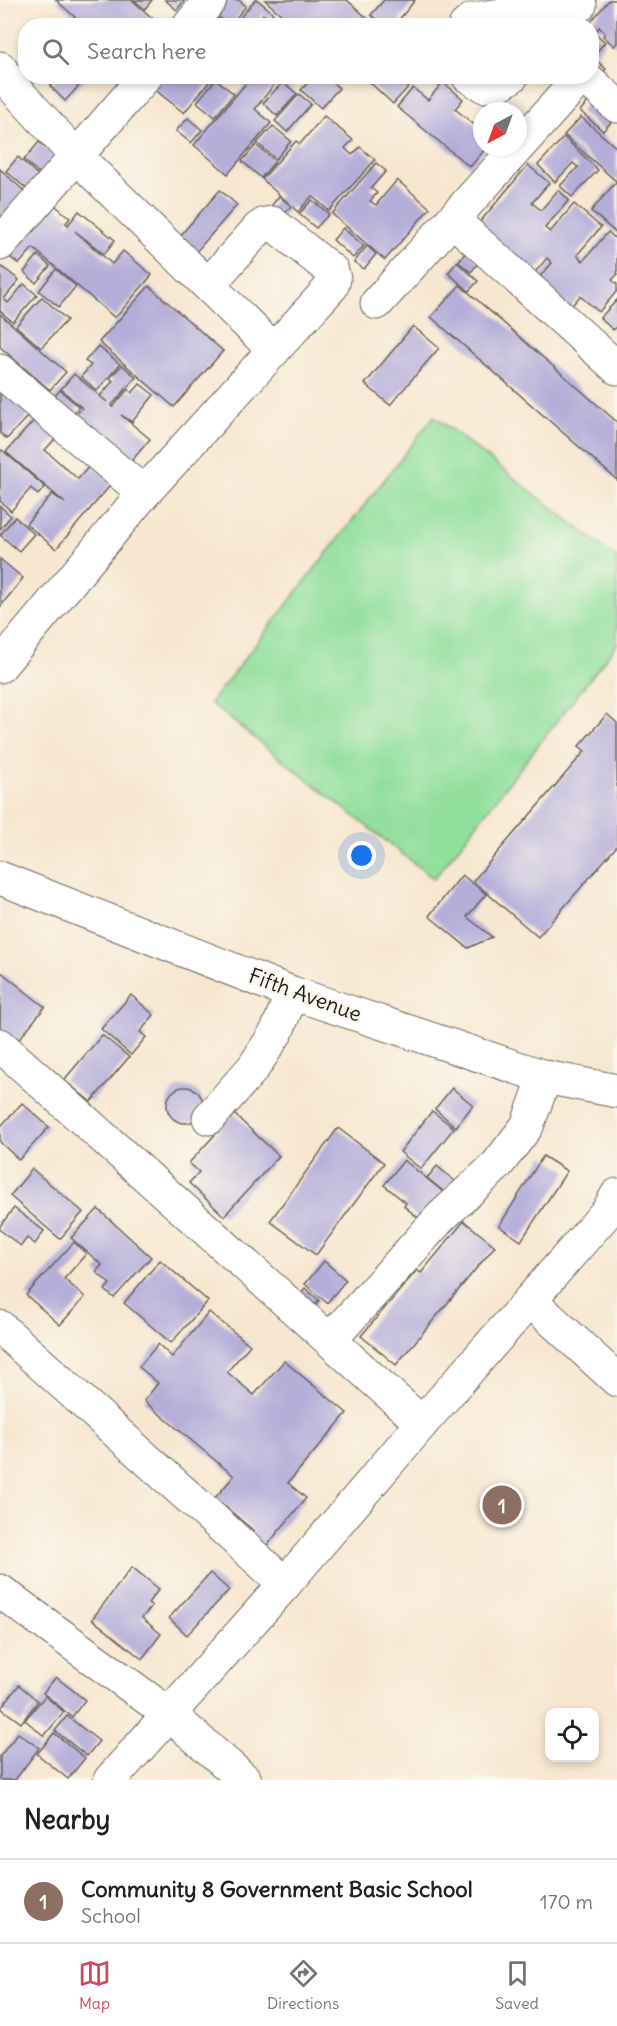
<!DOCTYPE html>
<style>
body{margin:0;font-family:Delius,sans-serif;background:#f2f2f2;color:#202124}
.controls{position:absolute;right:18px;bottom:18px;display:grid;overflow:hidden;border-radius:12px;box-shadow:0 3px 9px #0003}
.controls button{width:54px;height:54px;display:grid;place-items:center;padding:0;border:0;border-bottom:2px solid #e0e0e0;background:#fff;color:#202124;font:30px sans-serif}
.compass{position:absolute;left:473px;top:102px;width:54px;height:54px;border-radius:50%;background:#fff;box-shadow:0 3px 9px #0003;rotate:221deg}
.you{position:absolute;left:362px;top:856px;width:21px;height:21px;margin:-15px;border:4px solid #fff;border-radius:50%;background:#1a73e8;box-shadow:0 0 0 9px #1a73e833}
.badge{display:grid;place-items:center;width:39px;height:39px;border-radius:50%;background:#d1495b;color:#fff;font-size:20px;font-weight:700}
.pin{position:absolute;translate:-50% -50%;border:3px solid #fff;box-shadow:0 2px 6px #0006}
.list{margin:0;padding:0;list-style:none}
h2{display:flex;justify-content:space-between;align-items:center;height:78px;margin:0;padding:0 24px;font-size:26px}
h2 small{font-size:20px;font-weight:400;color:#757577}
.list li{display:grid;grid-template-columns:39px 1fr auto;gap:18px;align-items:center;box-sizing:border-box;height:84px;padding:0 24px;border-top:2px solid #e0e0e0}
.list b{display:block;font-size:22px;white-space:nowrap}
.list p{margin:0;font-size:20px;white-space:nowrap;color:#757577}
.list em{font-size:20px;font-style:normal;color:#757577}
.icon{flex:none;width:33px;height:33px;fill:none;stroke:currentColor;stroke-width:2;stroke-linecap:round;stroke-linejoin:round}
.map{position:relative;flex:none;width:617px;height:1780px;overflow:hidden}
.search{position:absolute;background:#fff;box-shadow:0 3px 9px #0003;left:18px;right:18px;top:18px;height:66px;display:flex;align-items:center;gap:15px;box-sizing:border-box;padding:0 21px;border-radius:24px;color:#757577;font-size:22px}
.sheet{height:162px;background:#fff}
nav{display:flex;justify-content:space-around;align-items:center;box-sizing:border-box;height:84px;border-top:2px solid #e0e0e0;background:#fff;font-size:16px;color:#757577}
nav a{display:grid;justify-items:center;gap:3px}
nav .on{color:#d1495b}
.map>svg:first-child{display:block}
.green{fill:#92df9d;stroke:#577e5c;stroke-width:1.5}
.building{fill:#b5aed9}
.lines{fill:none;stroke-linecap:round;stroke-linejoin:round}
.minor-casing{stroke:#69635b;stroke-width:35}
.minor{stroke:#fff;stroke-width:33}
.labels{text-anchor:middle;stroke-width:5;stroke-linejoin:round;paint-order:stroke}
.street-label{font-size:21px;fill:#1c1c1c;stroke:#fbf7ec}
</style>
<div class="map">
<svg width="617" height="1780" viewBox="0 0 617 1780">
<rect width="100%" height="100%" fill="#fbf7ec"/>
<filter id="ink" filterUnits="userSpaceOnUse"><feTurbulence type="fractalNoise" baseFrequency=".0167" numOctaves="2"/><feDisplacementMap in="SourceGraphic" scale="12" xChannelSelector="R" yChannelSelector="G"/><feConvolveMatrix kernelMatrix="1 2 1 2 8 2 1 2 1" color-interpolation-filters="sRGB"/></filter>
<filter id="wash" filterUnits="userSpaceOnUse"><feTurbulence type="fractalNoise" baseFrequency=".008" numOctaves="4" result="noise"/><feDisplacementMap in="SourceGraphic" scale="24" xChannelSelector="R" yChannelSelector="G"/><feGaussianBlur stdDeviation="1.35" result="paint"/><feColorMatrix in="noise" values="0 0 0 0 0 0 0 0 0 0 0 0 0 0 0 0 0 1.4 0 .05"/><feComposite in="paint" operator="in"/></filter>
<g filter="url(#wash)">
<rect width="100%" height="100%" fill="#f7e7d1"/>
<path class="green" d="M434 416 617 558V644L434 879 210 703Z"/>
<g id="blocks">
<g class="building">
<path d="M56 0H132L161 26H68L75 17Z"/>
<path d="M134 0H152L145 9Z"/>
<path d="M165 0H185L177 10Z"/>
<path d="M218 0H239L246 6 229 26 210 9Z"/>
<path d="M255 0H258L273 13 268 19 263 14 253 26H233Z"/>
<path d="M265 0H347L376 26H294Z"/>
<path d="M384 0H415L394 26H384L371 15Z"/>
<path d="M609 0H617V43L614 46 603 36 605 33 599 27 597 30 589 24Z"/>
<path d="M208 10 226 26H194Z"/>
<path d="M594 32 605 42 595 54 597 56 595 59 606 69 594 82 592 76V35Z"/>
<path d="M26 62V76H37L29 86 15 74Z"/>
<path d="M59 76H88L65 101 50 86Z"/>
<path d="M154 76H214L184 113 148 84Z"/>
<path d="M252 76H281L255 109 271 123 228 174 194 145Z"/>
<path d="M314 76H337L332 82 339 88 321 108 301 90Z"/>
<path d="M363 76H418L393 104Z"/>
<path d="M216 79 234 94 215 117 197 102Z"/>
<path d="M283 82 297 94 277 116 263 103Z"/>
<path d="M443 82 463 99 455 109 482 131V147H487L470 167 397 107 413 88 428 100Z"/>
<path d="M299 94 311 104 287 132 275 121Z"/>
<path d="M592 97 615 118 603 131 580 111Z"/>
<path d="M324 116 353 140 345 148 352 155 360 147 375 160 329 211 312 196 298 212 262 179 296 141 300 144Z"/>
<path d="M581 117 617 148V182L564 135Z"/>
<path d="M188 118 202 130 191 143 176 131Z"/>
<path d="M273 126 291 141 276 159 257 143Z"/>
<path d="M564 137 598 170 572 197 560 186 578 167 573 163 555 182 538 165Z"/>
<path d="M39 142 63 163 48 181 24 160Z"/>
<path d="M256 145 275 161 261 178 242 161Z"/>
<path d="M18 157 50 186 38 199 6 171Z"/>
<path d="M376 163 386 171 371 188 377 193 370 201 376 205 397 180 430 208 385 260 332 214Z"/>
<path d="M528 165 549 183 532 203 541 210 558 190 569 200 545 228 550 232 574 204 601 227 577 255 583 261 608 232 617 240V275L612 280 617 284V291L599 312 580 296 569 309 536 281 552 263 547 258 531 277 474 229Z"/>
<path d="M0 169 25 192 0 223Z"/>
<path d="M615 183 617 185V234L591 211Z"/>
<path d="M220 190 237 205 189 260 172 245Z"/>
<path d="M279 196 291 206 280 219 269 209Z"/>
<path d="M312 200 329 214 316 228 299 214Z"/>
<path d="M51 202 70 218 66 223 68 225 79 211 115 240 104 254 75 231 112 264 123 251 152 275 115 318 33 248 19 264 6 254Z"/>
<path d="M343 228 364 246 353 258 333 240Z"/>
<path d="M367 246 376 254 364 269 354 262Z"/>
<path d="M467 251 479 262 471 272 458 262Z"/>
<path d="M38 255 50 266 36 283 24 272Z"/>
<path d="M457 262 478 281 469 291 448 273Z"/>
<path d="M1 266 19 280 4 299 8 303 24 284 37 295 13 322 0 311Z"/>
<path d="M56 269 76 286 59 307 39 291Z"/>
<path d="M460 285 617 422V480L431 317Z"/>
<path d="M149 286 223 351 174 407 99 342Z"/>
<path d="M42 297 67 320 41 348 16 326Z"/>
<path d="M617 300V326L613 330 600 318Z"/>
<path d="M0 314 66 372 50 390 0 347Z"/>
<path d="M413 326 439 348 390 405 365 384Z"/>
<path d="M98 346 120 364 97 391 81 377 91 365 85 361Z"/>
<path d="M122 365 136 377 111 406 113 407 128 389 132 393 140 384 154 395 132 422 121 415 150 439 124 470 69 423 82 408 61 389 74 374 107 402 100 396 113 381 110 378Z"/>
<path d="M0 381 33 410 7 439 0 433Z"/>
<path d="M60 390 79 407 66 422 47 406Z"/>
<path d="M44 409 65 428 45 450 78 479 92 463 114 481 56 549 26 524 52 494 65 503 6 452Z"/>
<path d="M2 450 45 487 38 495 31 488 11 511 0 501V452Z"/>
<path d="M0 506 11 516 0 529Z"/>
<path d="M15 517 34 534 19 551 0 535Z"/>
<path d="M0 559 23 578 0 607Z"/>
<path d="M607 714 617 723V846L538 937 473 881 585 751 579 746Z"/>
<path d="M462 875 486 894 467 917 492 937 468 948 429 916Z"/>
<path d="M1 972 45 1007 16 1043 0 1030Z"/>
<path d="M131 995 154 1015 140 1032 146 1037 131 1055 101 1029Z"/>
<path d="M102 1035 129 1057 91 1102 64 1080Z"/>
<circle cx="185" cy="1105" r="18"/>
<path d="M452 1088 473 1105 456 1127 435 1109Z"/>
<path d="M22 1103 49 1127 19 1160 0 1142V1127Z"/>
<path d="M432 1111 454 1128 421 1169 400 1152Z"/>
<path d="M234 1114 279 1156 224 1216 189 1183 199 1172 189 1163Z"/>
<path d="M338 1128 384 1163 316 1255 270 1221Z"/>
<path d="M543 1156 567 1171 521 1241 499 1226Z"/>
<path d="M404 1160 447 1195 424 1223 404 1206 406 1203 384 1185Z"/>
<path d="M437 1166 456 1182 447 1194 427 1178Z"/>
<path d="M32 1169 83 1212 60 1239 10 1196Z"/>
<path d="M14 1208 44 1231 35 1244 27 1238 21 1246 0 1230V1226Z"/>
<path d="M98 1209 151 1257 114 1298 105 1290 110 1284 96 1272 102 1265 71 1238Z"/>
<path d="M464 1221 495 1246 396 1365 361 1336 417 1270 421 1273Z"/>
<path d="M74 1242 86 1254 64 1279 85 1297 60 1325 26 1295Z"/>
<path d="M160 1260 208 1301 171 1343 124 1303Z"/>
<path d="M324 1261 346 1280 327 1303 305 1284Z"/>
<path d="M305 1288 319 1300 308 1313 294 1301Z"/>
<path d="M209 1312 250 1345 227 1372 254 1395 284 1361 347 1413 288 1483 306 1498 264 1549 249 1536 254 1531 215 1498 234 1476 144 1401 158 1383 139 1367 158 1344 172 1357Z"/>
<path d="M132 1567 159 1589 148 1603 152 1606 142 1618 161 1634 142 1659 92 1619Z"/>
<path d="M210 1573 229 1590 187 1635 169 1618Z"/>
<path d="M56 1677 85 1700 72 1717 43 1693Z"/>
<path d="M19 1685 38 1701 21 1723 1 1708Z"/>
<path d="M45 1696 64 1712 44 1736 25 1720Z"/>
<path d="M67 1716 99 1741 87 1756 55 1731Z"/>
<path d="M18 1733 39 1748 15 1780H0V1756Z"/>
<path d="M54 1733 85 1758 68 1779 37 1754Z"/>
</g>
</g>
</g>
<g filter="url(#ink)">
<use href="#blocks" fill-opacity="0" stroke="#69635b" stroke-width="1.5"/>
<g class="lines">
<g class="minor-casing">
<g id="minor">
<path d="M189 26 210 0"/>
<path d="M465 26 472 20 486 17 580 5"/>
<path d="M0 68 14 88 77 157 274 350"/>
<path d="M468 76 484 86 501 83 512 76"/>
<path d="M584 76 617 106"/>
<path d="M453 220 617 368"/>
<path d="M0 244 146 76"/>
<path d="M377 303 582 76"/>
<path d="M0 371 144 493"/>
<path d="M0 666 144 493 332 286 334 279 332 271 272 223 265 224 259 228 208 285"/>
<path d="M0 878 292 993 545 1077 617 1091"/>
<path d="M0 1045 422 1423"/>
<path d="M209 1118 253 1068 277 1031 292 993"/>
<path d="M530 1300 617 1380"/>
<path d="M0 1327 285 1584"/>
<path d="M330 1340 441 1217 497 1165 527 1126 545 1077"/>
<path d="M0 1591 169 1714 245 1780"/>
<path d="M110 1780 285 1584 422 1423 608 1211 617 1195"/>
</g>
</g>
<use href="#minor" class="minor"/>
</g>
</g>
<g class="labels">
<g class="street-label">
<text transform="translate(305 995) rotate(20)" y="7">Fifth Avenue</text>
</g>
</g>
</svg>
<div class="controls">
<button><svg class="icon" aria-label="locate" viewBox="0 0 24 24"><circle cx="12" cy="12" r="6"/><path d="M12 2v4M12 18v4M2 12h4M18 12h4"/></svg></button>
</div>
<svg class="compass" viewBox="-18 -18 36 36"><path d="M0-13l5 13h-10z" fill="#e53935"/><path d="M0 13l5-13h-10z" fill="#757577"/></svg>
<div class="you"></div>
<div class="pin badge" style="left:502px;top:1505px;background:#8d6e63">1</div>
<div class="search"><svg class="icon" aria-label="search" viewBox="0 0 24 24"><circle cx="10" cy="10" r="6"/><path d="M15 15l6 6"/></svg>Search here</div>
</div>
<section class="sheet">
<h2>Nearby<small></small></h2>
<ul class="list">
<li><span class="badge" style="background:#8d6e63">1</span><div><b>Community 8 Government Basic School</b><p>School</p></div><em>170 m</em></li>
</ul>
</section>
<nav>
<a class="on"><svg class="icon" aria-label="map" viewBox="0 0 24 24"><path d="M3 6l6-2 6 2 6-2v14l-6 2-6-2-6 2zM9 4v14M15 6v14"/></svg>Map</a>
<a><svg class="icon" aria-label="directions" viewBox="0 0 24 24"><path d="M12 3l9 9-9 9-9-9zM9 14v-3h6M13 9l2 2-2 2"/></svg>Directions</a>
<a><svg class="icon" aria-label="saved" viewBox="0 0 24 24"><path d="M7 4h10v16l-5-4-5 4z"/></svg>Saved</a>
</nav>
